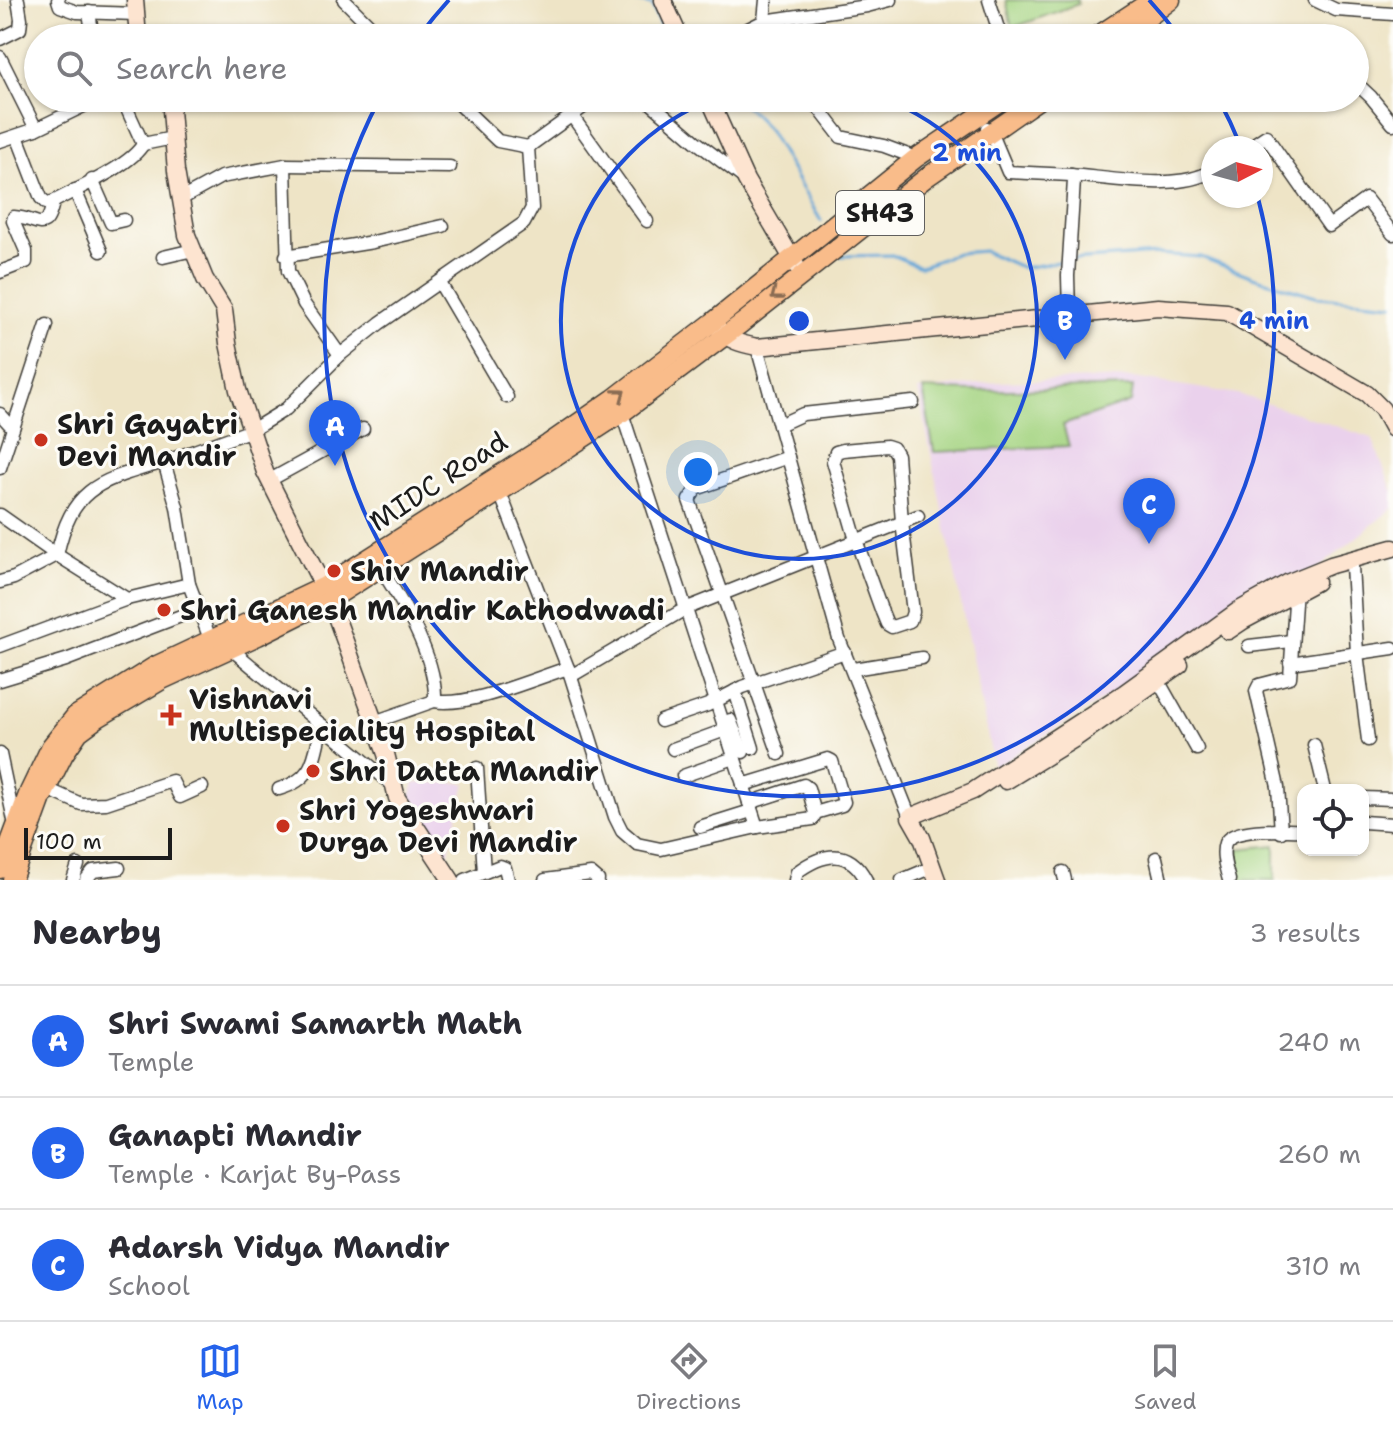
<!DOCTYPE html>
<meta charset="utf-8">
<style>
body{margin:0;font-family:"Shantell Sans",sans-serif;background:#f7f7f7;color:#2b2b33}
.controls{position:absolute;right:24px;bottom:24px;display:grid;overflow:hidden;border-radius:16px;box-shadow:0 2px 6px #0004}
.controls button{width:72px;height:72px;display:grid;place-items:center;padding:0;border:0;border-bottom:2px solid #e1e1e2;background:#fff;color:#2b2b33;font:40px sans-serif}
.compass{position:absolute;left:1201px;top:136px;width:72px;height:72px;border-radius:50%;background:#fff;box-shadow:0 2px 6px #0004;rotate:84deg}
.scale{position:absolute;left:24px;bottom:20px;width:148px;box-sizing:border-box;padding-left:8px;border:4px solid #1c1c1c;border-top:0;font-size:22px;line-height:28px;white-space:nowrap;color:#1c1c1c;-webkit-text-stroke:6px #fdfcf7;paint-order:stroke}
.you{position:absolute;left:698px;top:472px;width:28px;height:28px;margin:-20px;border:6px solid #fff;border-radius:50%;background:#1a73e8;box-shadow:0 0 0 12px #1a73e833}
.badge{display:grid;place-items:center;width:52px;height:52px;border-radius:50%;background:#2563eb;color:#fff;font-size:26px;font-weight:700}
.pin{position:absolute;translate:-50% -66px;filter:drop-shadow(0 2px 4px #0008)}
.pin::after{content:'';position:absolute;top:42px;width:28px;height:24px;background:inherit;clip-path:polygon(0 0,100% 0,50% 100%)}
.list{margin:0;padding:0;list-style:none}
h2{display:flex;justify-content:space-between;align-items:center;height:104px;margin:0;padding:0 32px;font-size:34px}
h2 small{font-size:26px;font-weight:400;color:#7c7c81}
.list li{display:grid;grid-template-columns:52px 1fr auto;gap:24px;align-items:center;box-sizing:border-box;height:112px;padding:0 32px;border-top:2px solid #e1e1e2}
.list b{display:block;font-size:30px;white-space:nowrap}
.list p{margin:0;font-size:26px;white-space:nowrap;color:#7c7c81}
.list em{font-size:26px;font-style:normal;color:#7c7c81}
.icon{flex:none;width:44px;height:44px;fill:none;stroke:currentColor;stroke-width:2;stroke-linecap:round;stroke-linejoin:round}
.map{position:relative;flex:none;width:1393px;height:880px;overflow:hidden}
.search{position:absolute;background:#fff;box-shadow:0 2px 6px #0004;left:24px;right:24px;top:24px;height:88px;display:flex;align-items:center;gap:20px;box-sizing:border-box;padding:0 28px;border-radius:44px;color:#7c7c81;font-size:30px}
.sheet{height:440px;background:#fff}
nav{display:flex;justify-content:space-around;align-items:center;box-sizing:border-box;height:112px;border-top:2px solid #e1e1e2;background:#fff;font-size:22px;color:#7c7c81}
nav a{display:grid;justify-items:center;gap:4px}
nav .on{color:#2563eb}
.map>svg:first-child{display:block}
.built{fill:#ead1ec}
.green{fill:#a5d482;stroke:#60784f;stroke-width:2}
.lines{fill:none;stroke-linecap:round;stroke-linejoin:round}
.stream{stroke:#64a6d8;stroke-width:3}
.street-casing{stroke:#3c3a36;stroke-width:15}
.secondary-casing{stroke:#3c3a36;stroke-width:19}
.primary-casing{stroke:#3c3a36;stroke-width:21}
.street{stroke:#fff;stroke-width:12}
.secondary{stroke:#fde4d0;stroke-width:16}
.primary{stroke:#f9bc8a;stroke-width:18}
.oneway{stroke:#8a6c53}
.ring{fill:none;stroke:#1d4ed8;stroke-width:4}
.poi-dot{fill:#c8321e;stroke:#fdfcf7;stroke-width:3}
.labels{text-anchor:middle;stroke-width:6;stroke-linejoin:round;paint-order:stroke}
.shield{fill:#fdfcf7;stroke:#605f5e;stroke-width:2}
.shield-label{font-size:26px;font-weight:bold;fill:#1c1c1c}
.poi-label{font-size:28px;font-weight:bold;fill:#1c1c1c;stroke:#fdfcf7;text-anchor:start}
.street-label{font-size:28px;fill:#1c1c1c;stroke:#fdfcf7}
.centre{fill:#1d4ed8;stroke:#fdfcf7;stroke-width:4}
.ring-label{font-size:24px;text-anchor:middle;font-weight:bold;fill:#1d4ed8;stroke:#fdfcf7;stroke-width:6;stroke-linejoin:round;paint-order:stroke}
</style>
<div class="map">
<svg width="1393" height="880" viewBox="0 0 1393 880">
<rect width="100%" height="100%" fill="#fdfcf7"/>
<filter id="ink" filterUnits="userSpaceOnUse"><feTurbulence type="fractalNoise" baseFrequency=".0125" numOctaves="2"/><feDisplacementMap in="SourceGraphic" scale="16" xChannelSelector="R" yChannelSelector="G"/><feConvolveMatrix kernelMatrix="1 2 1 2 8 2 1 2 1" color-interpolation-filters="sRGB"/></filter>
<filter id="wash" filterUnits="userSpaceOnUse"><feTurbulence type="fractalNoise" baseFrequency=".006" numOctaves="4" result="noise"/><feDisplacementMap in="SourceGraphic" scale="32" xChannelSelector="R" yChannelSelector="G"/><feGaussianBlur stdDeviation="1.8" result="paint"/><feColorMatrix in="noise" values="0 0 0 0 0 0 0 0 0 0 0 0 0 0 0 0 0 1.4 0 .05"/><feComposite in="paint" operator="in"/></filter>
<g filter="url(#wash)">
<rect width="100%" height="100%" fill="#eee4c6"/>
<g class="built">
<path d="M1133 378 1238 394 1372 438 1393 492V508L1304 580 1177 653 994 767 918 390 999 382Z"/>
<path d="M414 783H466L445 866 406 812Z"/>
</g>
<g class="green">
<path d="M1006 0H1077L1078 4 1012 28Z"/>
<path d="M1133 387 1131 402 1063 425 1069 446 934 452 923 389 970 391Z"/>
<path d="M1275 845V880H1234L1229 850Z"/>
</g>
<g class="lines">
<g class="stream">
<path d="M628 0 652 5 665 38"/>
<path d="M738 98 768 129 821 221"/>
<path d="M841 256 892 255 920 267 957 253 984 251 1023 268 1064 261"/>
<path d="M1071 260 1157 254 1201 257 1253 277 1319 297 1393 304"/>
</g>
</g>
</g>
<g filter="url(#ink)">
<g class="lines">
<g class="street-casing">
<g id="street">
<path d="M58 0 60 6 77 12 136 14"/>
<path d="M344 0 382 38"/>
<path d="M766 0 764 21 771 38"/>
<path d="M989 0 1001 38"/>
<path d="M1315 0 1336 10 1393 14"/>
<path d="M89 12 93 38"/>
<path d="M730 38 764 21 867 6 890 0"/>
<path d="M0 39 20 29 21 19 18 0"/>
<path d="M0 57 36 129"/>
<path d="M1355 82 1371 97 1393 124"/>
<path d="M122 98 143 144 173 138"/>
<path d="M453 98 498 141 528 147"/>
<path d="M645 98 695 141 745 179"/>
<path d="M811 98 841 137 884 146 916 158"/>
<path d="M572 116 647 221"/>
<path d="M987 128 992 134 1008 172 1071 175 1074 180 1068 276 1069 314"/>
<path d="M17 136 41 198 46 203 53 202C76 189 131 166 143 144"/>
<path d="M0 141 36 129 100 98"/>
<path d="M1248 148 1266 136 1329 226 1366 199 1393 234"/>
<path d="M285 165 450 167"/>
<path d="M1071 175C1110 178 1180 192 1213 170"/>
<path d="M92 180 111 223 124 220"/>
<path d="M75 190 101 251"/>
<path d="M181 199 221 177 285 165 288 271 304 304 340 355"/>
<path d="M286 256 373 242 443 226"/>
<path d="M163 257 193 250"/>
<path d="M0 272 26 262V251L13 221 14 217C38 218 46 237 53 202"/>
<path d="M440 283 507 397"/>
<path d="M757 347 839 639 910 817"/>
<path d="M622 413 757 827"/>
<path d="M0 414 13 428"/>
<path d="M779 425 803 414 913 402"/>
<path d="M887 446 893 448 897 455 902 522 913 612 910 621 892 627 887 624 882 612 856 540 833 461 836 452 843 450Z"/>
<path d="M164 462 252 430 286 409 340 355 380 323 524 223 532 208 528 147 596 98"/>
<path d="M0 468 47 325"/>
<path d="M270 480 363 429"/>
<path d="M499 490 571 676 685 609 918 516"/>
<path d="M0 515 57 555C72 485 101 481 164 462L177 507 189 584 212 644"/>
<path d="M1352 566 1357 653 1368 740"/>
<path d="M0 582 14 578 57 555 127 599 189 584"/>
<path d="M0 646 127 599"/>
<path d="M1249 646 1291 641"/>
<path d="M230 648 394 786"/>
<path d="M1290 663 1393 648"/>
<path d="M853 669 922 658"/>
<path d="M570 674 615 817 622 831 637 844 661 849 757 827 813 819 815 813"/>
<path d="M0 680 66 660 199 609"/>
<path d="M1159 682 1197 749"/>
<path d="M735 691 753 748"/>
<path d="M434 701C467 708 533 679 568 668"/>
<path d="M730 720 743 752"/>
<path d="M661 721 708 705 743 687 845 652"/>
<path d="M374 722 434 701 435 695C434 654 403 603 381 569"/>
<path d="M1314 745 1325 790"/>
<path d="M673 749 725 730"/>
<path d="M0 754 15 825"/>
<path d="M779 754 689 500 696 489 788 457"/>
<path d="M477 768 484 872"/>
<path d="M683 776 734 758"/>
<path d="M743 785 828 759 832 761 844 802 842 805 815 813 808 788 804 785 749 803"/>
<path d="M47 789 81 804 106 803 172 781 180 797 202 787"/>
<path d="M279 789C315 779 314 757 322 725"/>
<path d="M1363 798 1393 799"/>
<path d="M1363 822 1393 824"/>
<path d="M700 827 751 811"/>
<path d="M1281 832 1278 787 1256 691 1259 685 1290 677 1296 588"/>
<path d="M1156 858 1161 880"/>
<path d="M1063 872 1065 880"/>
<path d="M73 880 78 865"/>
<path d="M86 880 93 871 119 868"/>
<path d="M465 880 500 866 505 868 508 880"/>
<path d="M545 880 591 874 598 880"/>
<path d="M795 880 797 872C823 853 849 847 866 880"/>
<path d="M902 880 933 867"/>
<path d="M1229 880C1226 869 1221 854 1225 843 1233 826 1285 831 1303 830"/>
</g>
</g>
<g class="secondary-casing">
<g id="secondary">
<path d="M135 0 138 38"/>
<path d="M663 0 680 38"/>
<path d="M170 98 176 171 187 235 205 279 224 310 228 343 238 390 265 472 330 600 386 754 397 798 451 880"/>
<path d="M709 98 746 180 797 267"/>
<path d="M719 329C728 341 743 344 757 347L1158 307 1227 312 1367 394 1382 409 1393 429"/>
<path d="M1228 631 1243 621 1316 582"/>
<path d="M1006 781 1076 738 1180 665"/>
<path d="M937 880 922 838 910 817 973 791 1124 693 1239 610 1289 582 1331 565 1393 548"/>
</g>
</g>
<g class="primary-casing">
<g id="primary">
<path d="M1094 38 1152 0"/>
<path d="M1121 38 1171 0"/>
<path d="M0 869 29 792 51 746 75 716 155 666 323 587 548 444 613 399 713 322 916 158 1005 98"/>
<path d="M12 880 42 798 64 754 79 732 98 718 162 680 258 636 330 600 556 456 622 413 742 323 927 177 1041 98"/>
</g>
</g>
<use href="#street" class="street"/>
<use href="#secondary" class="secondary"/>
<use href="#primary" class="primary"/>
</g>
<defs><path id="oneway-chevron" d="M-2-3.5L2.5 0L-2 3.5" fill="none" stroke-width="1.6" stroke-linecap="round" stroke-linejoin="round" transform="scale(2)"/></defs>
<g class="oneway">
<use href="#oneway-chevron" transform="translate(776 295) rotate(142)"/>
<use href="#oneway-chevron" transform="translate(620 394) rotate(-37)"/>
</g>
</g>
<g class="ring">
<path d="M882 98A238 238 0 1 1 716 98"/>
<path d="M420 35A475 475 0 0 1 449 0M1149 0A475 475 0 0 1 1178 35M1218 98A475 475 0 0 1 1241 147M1258 198A475 475 0 1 1 380 98"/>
</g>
<g class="poi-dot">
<circle cx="41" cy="440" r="8"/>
<circle cx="334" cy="571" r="8"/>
<circle cx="164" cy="610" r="8"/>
<path d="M167 703h8v8h8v8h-8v8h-8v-8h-8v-8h8z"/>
<circle cx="313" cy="771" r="8"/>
<circle cx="283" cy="826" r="8"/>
</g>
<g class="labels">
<rect class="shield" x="836" y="191" width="88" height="44" rx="6"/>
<g class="shield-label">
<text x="880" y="222">SH43</text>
</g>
<g class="poi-label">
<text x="57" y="434">Shri Gayatri<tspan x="57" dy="32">Devi Mandir</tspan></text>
<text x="350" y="581">Shiv Mandir</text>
<text x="180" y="620">Shri Ganesh Mandir Kathodwadi</text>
<text x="189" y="709">Vishnavi<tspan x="189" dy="32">Multispeciality Hospital</tspan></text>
<text x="329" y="781">Shri Datta Mandir</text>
<text x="299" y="820">Shri Yogeshwari<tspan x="299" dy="32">Durga Devi Mandir</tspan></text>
</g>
<g class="street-label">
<text transform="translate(438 481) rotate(-33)" y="10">MIDC Road</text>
</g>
</g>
<circle cx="799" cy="321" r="12" class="centre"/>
<g class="ring-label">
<text x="967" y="161">2 min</text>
<text x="1274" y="329">4 min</text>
</g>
</svg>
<div class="controls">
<button><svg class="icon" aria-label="locate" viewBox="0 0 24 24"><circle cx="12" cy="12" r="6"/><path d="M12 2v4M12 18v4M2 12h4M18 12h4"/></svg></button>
</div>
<svg class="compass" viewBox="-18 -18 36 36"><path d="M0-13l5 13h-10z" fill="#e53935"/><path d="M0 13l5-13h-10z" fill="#7c7c81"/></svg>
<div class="scale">100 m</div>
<div class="you"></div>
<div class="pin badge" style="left:335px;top:466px">A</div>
<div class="pin badge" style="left:1065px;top:360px">B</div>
<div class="pin badge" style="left:1149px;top:544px">C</div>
<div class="search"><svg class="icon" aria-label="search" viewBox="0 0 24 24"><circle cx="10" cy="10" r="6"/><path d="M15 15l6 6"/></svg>Search here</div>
</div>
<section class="sheet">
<h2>Nearby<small>3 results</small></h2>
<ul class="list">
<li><span class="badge">A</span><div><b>Shri Swami Samarth Math</b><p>Temple</p></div><em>240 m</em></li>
<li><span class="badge">B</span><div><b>Ganapti Mandir</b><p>Temple · Karjat By-Pass</p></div><em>260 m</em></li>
<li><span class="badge">C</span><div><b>Adarsh Vidya Mandir</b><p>School</p></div><em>310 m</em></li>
</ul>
</section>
<nav>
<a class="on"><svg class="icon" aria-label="map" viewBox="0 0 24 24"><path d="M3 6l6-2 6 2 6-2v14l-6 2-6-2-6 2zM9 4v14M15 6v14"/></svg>Map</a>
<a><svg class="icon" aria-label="directions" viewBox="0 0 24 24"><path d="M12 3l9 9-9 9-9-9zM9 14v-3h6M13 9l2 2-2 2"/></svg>Directions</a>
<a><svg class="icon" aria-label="saved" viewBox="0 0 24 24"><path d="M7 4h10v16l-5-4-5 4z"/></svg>Saved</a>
</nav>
